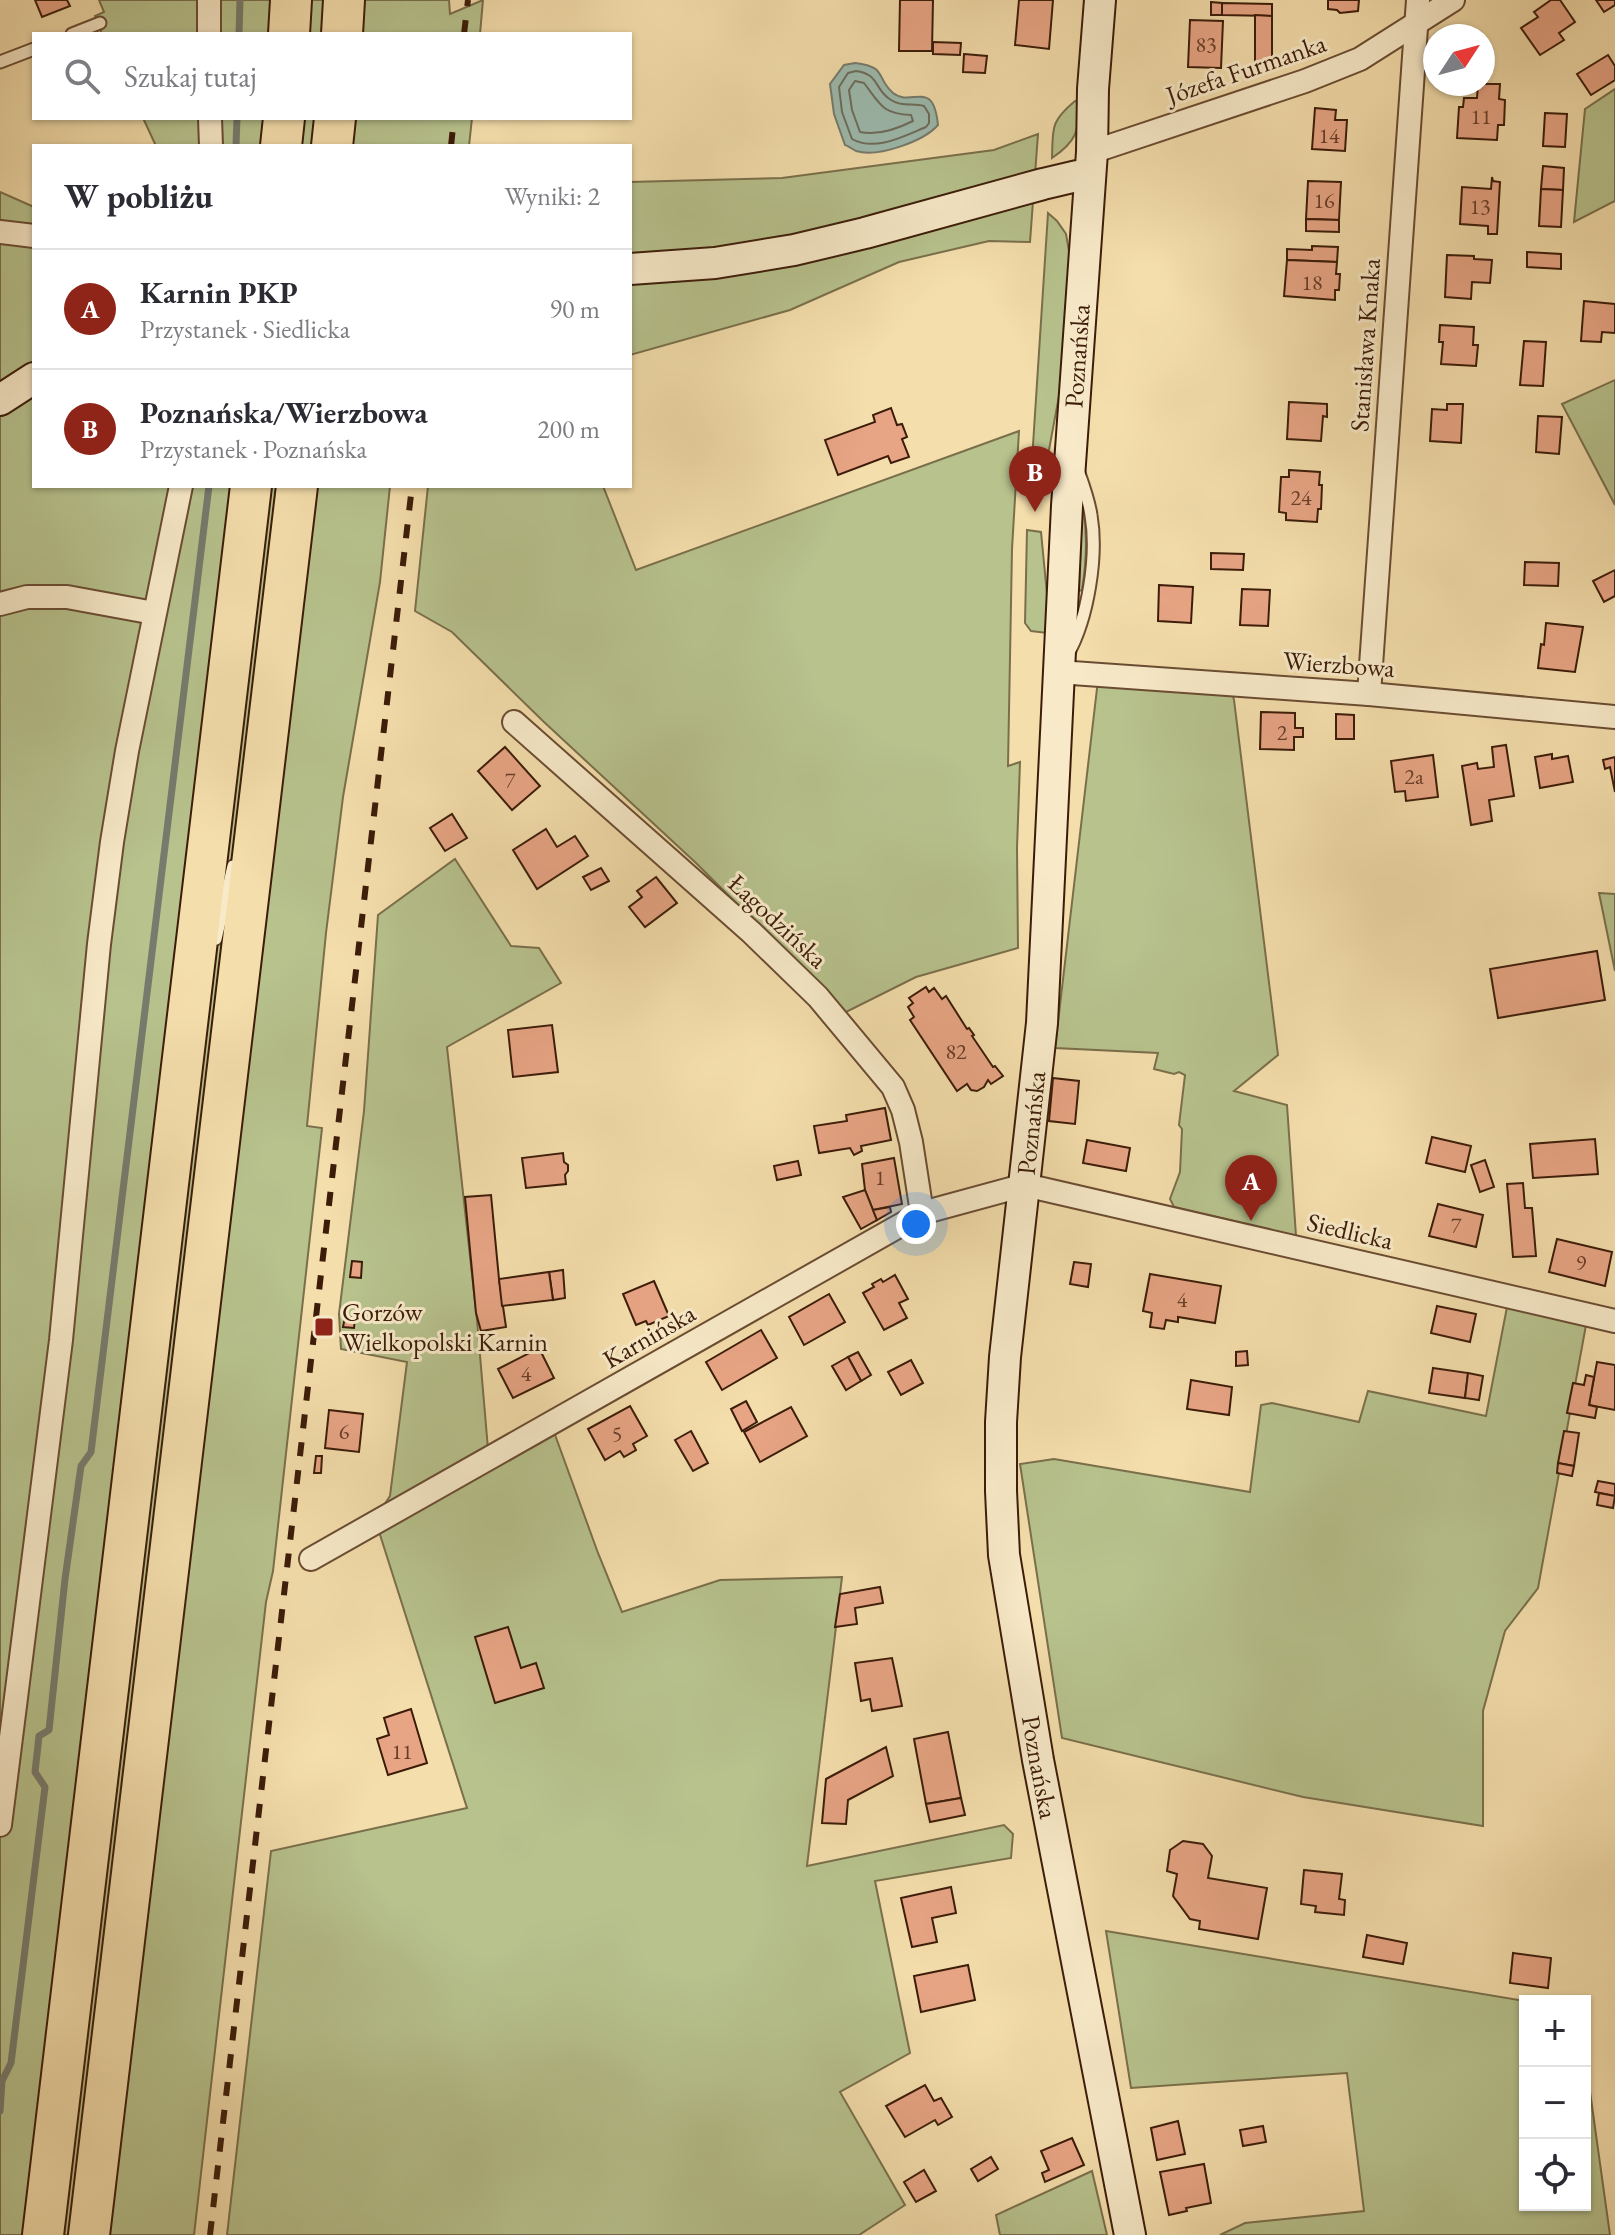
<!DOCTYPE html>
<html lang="pl">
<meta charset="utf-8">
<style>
body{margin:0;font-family:"EB Garamond",serif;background:#f2f2f3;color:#2b2b33}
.controls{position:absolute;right:24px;bottom:24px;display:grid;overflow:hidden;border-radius:0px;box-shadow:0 2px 6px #0004}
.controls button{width:72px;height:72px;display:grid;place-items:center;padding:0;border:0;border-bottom:2px solid #e1e1e2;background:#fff;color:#2b2b33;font:40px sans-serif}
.compass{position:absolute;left:1423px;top:24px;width:72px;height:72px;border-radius:50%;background:#fff;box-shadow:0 2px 6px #0004;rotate:54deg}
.you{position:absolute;left:916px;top:1224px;width:28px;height:28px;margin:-20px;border:6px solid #fff;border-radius:50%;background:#1a73e8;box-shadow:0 0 0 12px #1a73e833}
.badge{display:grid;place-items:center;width:52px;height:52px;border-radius:50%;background:#8f2418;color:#fff;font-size:26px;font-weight:700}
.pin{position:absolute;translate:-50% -66px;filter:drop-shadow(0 2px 4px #0008)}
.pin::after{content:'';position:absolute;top:42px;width:28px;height:24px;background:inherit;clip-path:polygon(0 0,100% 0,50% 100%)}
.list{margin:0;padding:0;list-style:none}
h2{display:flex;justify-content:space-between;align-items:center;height:104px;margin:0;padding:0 32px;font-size:34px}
h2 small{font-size:26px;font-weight:400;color:#7c7c81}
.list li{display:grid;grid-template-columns:52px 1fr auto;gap:24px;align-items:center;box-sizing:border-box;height:120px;padding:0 32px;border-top:2px solid #e1e1e2}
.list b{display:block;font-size:30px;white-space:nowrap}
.list p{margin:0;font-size:26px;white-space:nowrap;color:#7c7c81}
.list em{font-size:26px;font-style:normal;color:#7c7c81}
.icon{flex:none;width:44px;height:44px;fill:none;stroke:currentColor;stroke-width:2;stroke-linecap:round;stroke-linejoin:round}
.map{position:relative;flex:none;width:1615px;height:2235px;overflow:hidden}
.search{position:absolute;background:#fff;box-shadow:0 2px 6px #0004;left:32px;top:32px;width:600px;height:88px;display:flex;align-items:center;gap:20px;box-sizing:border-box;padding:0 28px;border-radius:0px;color:#7c7c81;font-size:30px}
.panel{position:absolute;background:#fff;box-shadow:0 2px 6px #0004;left:32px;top:144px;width:600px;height:344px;border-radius:0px}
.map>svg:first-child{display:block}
.green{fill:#b7c28d;stroke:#7a6f4b;stroke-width:2}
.water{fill:#9cbbaf;stroke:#767b6d;stroke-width:2}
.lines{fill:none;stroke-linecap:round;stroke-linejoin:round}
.shore{stroke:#6c6c5c;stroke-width:2}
.stream{stroke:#767b6d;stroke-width:7}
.building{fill:#e8a585;stroke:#3c1c09;stroke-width:2}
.lane-casing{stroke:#6a4c32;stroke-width:15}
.street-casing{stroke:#6a4c32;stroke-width:26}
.secondary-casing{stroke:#3c1c09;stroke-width:34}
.highway-casing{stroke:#3c1c09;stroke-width:44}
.lane{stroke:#f8eac9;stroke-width:11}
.street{stroke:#f8eac9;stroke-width:22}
.secondary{stroke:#f8eac9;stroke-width:30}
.highway{stroke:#f4deac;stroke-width:40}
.rail{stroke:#3c1c09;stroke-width:6;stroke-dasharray:14 14;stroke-linecap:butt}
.poi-dot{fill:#8f2418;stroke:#f8eac9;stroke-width:3}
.labels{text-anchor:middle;stroke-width:6;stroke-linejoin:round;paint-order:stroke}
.number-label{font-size:22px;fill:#673e28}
.street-label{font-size:26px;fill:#3c1c09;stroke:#f8eac9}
.poi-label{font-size:26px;fill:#3c1c09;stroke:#f8eac9;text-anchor:start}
</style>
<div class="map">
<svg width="1615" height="2235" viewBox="0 0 1615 2235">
<rect width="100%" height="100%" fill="#f4deac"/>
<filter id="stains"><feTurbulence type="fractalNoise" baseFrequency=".0025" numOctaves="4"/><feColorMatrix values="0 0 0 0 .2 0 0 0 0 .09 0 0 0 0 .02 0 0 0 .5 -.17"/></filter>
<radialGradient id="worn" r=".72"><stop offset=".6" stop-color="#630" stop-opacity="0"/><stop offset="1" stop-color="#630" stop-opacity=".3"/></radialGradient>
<g class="green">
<path d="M99 0H449L450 14 483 0 480 34H102L95 16 104 12Z"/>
<path d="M1615 89V201L1574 222 1585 109Z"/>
<path d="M1075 101 1080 103C1078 132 1077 141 1052 158 1053 128 1050 122 1075 101Z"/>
<path d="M143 118H472L469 146H156Z"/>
<path d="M1038 134 1030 242 989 241 899 262 790 310 630 355V182L782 178 994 150Z"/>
<path d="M0 192 34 207V486H390L380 582 343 797 326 933 307 1126 322 1128 273 1571 266 1602 194 2235H0Z"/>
<path d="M1048 213 1057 221 1066 234 1070 257 1061 385 1044 477 1031 476Z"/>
<path d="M1615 380V505L1562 404Z"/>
<path d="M1019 431 1012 549 1008 766 1020 762 1017 848 1018 948 916 977 846 1012 696 863 544 722 452 632 415 611 428 486H603L636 570Z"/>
<path d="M1082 501C1088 531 1087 559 1082 590L1079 591Z"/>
<path d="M1027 530 1041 532 1049 615 1047 633 1031 631 1025 623Z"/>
<path d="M1228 678 1234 700 1278 1055 1234 1091 1287 1105 1296 1236 1174 1207 1170 1199 1180 1172 1182 1129 1179 1125 1185 1075 1179 1072 1174 1074 1154 1069 1158 1053 1055 1048 1098 680Z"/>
<path d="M455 859 511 946 539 948 561 983 447 1047 477 1320 488 1449 550 1421 598 1553 622 1612 720 1580 842 1577 807 1866 1004 1825 1013 1834 1011 1858 875 1881 910 2053 840 2092 905 2205 859 2235H227L271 1851 467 1808 375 1519 390 1496 407 1362 341 1349 339 1314 364 1111 378 915Z"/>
<path d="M1599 893 1615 894V971Z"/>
<path d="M1507 1307 1586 1325 1538 1588 1505 1631 1483 1711V1826L1303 1797 1062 1738 1020 1464 1054 1459 1250 1492 1261 1405 1272 1403 1359 1422 1368 1391 1486 1416Z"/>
<path d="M1106 1931 1525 2001V2205H1585V2056L1610 2235H1220L1245 2223 1364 2211 1347 2073 1131 2088Z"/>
<path d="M1092 2171 1107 2235H1000L996 2215Z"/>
</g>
<path class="water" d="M855 63C888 67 875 77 893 93 912 108 933 77 938 125 924 141 878 158 856 151 856 151 846 145 845 145L834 114 830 84 844 65Z"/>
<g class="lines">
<g class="shore">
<path d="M856 71C880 74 874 90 891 100 901 107 913 103 924 106L929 114V123L926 127C904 136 875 152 852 139L842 112 839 87 848 73Z"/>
<path d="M855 81 864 83C880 104 882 114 911 115L913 121C897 129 878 136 860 132L852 110 849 90Z"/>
</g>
<g class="stream">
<path d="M239 34 240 0"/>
<path d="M236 146 237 118"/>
<path d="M0 2111 2 2081 11 2063 45 1787 35 1772 39 1736 49 1730 65 1579 81 1466 91 1452C129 1130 171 808 209 486"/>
</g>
</g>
<g class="building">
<path d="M35 0H67L70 6 42 17Z"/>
<path d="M900 0H933L932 51H899Z"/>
<path d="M1019 0H1053L1049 49 1015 45Z"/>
<path d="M1328 0H1359L1358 11 1340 13 1337 10 1328 9Z"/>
<path d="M1551 0H1560L1575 22 1559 33 1564 40 1540 55 1521 28 1538 17 1534 12Z"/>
<path d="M1596 0H1615V5L1604 12Z"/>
<path d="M1211 2 1222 3V15H1211Z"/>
<path d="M1222 3 1272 4V16L1222 15Z"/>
<path d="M1255 15 1272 16V62H1255Z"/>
<path d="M1190 20 1223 21 1221 68 1188 67Z"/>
<path d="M933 42 961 43 960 55 933 54Z"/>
<path d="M964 54 987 56 985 73 963 72Z"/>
<path d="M1608 55 1615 66V80L1591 95 1577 74Z"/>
<path d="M1478 84H1500L1499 99 1505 100 1504 125H1498L1497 140 1457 138 1459 107H1463L1464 98H1477Z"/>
<path d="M1315 108 1336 110 1335 120H1347L1345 151 1312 149Z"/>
<path d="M1545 113 1567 114 1565 147 1543 146Z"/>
<path d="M1543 166 1564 168 1563 190 1541 189Z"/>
<path d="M1492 177 1493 181 1500 182 1497 234H1488V226L1460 224 1462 187 1491 189Z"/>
<path d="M1308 181 1341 182 1339 220 1306 219Z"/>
<path d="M1541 189 1563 190 1561 227 1539 226Z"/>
<path d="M1306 219 1339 220V232L1306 231Z"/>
<path d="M1312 246 1338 247 1337 262 1287 260V249L1312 250Z"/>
<path d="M1527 252 1561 254V269L1527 267Z"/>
<path d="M1447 255 1474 256V259L1492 260 1490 283 1472 282 1471 299 1445 297Z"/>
<path d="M1287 260 1337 262 1336 274H1340L1339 290H1335V300L1284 296Z"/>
<path d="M1584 301 1615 304V333L1602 332 1601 342 1581 341Z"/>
<path d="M1440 325 1474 327 1473 345H1478L1476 366 1441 364 1443 342H1439Z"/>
<path d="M1524 341 1546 342 1543 386 1520 385Z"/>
<path d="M1289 402 1327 404V417L1323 416 1321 441 1287 439Z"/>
<path d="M1447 404H1463L1461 443 1430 441 1432 409 1447 410Z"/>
<path d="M891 408 897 425 902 424 907 437 902 439 909 457 891 463 888 456 838 475 825 440 875 422 873 415Z"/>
<path d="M1538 416 1562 417 1559 454 1536 452Z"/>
<path d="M1289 470 1320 472 1319 485H1322L1321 509H1318L1317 522 1286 520V513L1279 512 1281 477H1289Z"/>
<path d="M1211 553 1244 554 1243 570 1211 569Z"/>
<path d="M1525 562 1559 563 1558 586 1524 585Z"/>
<path d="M1615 570V596L1604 602 1593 581Z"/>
<path d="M1159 585 1193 587 1191 623 1158 621Z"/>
<path d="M1242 589 1270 590 1268 626 1240 625Z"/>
<path d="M1546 623 1583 627 1575 672 1538 668 1541 644 1544 645Z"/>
<path d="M1261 712 1295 713V728H1303V737H1294V750L1260 749Z"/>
<path d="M1336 714 1354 715V739H1336Z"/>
<path d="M1506 745 1514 796 1489 800 1492 821 1471 825 1462 766 1477 763 1478 769 1494 767 1492 747Z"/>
<path d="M505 747 540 786 512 810 478 771Z"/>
<path d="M1552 754V759L1568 756 1573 782 1540 788 1535 757Z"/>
<path d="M1433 755 1438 797 1406 801 1405 791 1395 792 1391 761Z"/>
<path d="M1615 757V792L1610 767 1605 769 1603 760Z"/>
<path d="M452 814 467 838 445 851 430 828Z"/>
<path d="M546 829 557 847 575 836 588 856 537 889 513 850Z"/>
<path d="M601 868 609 881 591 890 583 877Z"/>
<path d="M656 877 677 903 645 927 629 907 642 897 637 891Z"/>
<path d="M1597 951 1605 1000 1498 1018 1490 969Z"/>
<path d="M926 987 929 992 934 988 942 999 946 996 967 1029 969 1028 974 1035 972 1036 993 1067 995 1066 1003 1076 991 1084 988 1080 984 1087 977 1091 971 1090 967 1084 957 1091 910 1020 914 1017 908 1007 913 1003 909 998Z"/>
<path d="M552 1025 558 1072 513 1077 508 1030Z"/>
<path d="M1053 1078 1079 1081 1075 1124 1049 1121Z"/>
<path d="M885 1108 891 1140 861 1146 862 1151 854 1155 850 1148 819 1153 814 1126 847 1121 846 1115Z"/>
<path d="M1432 1137 1471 1146 1465 1172 1426 1163Z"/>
<path d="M1595 1139 1598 1174 1533 1178 1530 1144Z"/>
<path d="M1087 1140 1130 1148 1126 1171 1083 1163Z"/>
<path d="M563 1153 564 1162 568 1165V1171L565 1175 566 1184 526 1188 522 1158Z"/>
<path d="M894 1158 902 1204 873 1210 865 1190 862 1164Z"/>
<path d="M1485 1160 1494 1187 1480 1192 1471 1165Z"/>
<path d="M798 1161 801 1175 777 1180 774 1166Z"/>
<path d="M1523 1183 1525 1208H1532L1536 1256 1513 1257 1507 1184Z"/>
<path d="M865 1190 877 1220 861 1229 843 1197Z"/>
<path d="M491 1195 499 1279 506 1327 481 1331 476 1313 465 1197Z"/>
<path d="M1438 1204 1483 1215 1476 1247 1429 1236Z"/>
<path d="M890 1207 891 1212 877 1220 873 1210Z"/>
<path d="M1557 1239 1612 1252 1605 1286 1549 1272Z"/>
<path d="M352 1261 362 1262 361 1278 350 1277Z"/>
<path d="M1074 1262 1091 1264 1088 1287 1070 1284Z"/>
<path d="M563 1270 565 1298 553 1300 549 1272Z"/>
<path d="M549 1272 553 1300 502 1306 499 1279Z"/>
<path d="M1150 1274 1221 1286 1215 1323 1178 1317V1322L1166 1320 1164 1329 1150 1327 1152 1313 1143 1311Z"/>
<path d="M895 1275 908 1299 899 1303 907 1318 884 1330 863 1293 874 1287 872 1284 881 1279 883 1282Z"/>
<path d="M654 1281 669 1316 648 1325 646 1321 636 1325 623 1294Z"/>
<path d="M829 1294 845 1322 804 1345 789 1317Z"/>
<path d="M1437 1306 1476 1314 1470 1342 1431 1333Z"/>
<path d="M345 1317 355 1318 354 1328 343 1327Z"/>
<path d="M761 1330 777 1358 722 1390 706 1362Z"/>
<path d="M539 1348 554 1378 513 1398 498 1369Z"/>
<path d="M1247 1351 1248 1365 1236 1366V1352Z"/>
<path d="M858 1352 871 1375 861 1381 848 1357Z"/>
<path d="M848 1357 861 1381 846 1390 832 1366Z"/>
<path d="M911 1360 923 1383 901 1395 888 1372Z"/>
<path d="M1597 1362 1615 1365V1410L1589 1405Z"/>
<path d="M1433 1368 1468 1373 1465 1398 1429 1393Z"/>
<path d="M1468 1373 1483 1376 1479 1400 1465 1398Z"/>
<path d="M1586 1375 1594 1377 1589 1405 1597 1407 1595 1418 1567 1413 1573 1383 1584 1385Z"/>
<path d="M1191 1380 1232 1387 1229 1415 1187 1409Z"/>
<path d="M746 1401 757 1422 742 1431 731 1409Z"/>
<path d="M630 1406 647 1436 633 1444 636 1450 624 1457 620 1451 605 1460 588 1429Z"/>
<path d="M791 1407 807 1436 760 1462 744 1432Z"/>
<path d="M329 1410 363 1414 359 1452 325 1448Z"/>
<path d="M691 1431 708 1463 693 1471 675 1440Z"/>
<path d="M1564 1431 1579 1433 1574 1466 1558 1463Z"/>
<path d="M316 1456H322L321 1473H314Z"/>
<path d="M1558 1463 1574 1466 1572 1476 1557 1473Z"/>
<path d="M1598 1481 1615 1484V1496L1595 1492Z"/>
<path d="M1599 1493 1615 1496 1613 1508 1597 1505Z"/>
<path d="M880 1587 883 1603 855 1608 857 1624 835 1627 840 1594Z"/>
<path d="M508 1627 521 1668 536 1663 544 1688 495 1703 475 1637Z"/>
<path d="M892 1658 902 1706 872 1711 870 1699 861 1701 855 1663Z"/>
<path d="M411 1709 427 1763 388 1775 377 1739 389 1735 384 1718Z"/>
<path d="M948 1732 961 1798 926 1804 914 1739Z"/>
<path d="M886 1747 893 1776 848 1800 846 1824 822 1823 826 1779Z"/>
<path d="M961 1798 965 1815 930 1822 926 1804Z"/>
<path d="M1183 1841 1203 1844 1212 1856 1208 1878 1267 1888 1258 1939 1199 1929 1200 1921 1190 1919 1173 1896 1177 1874 1167 1871 1170 1850Z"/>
<path d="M1304 1870 1342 1874 1339 1899 1345 1900 1344 1915 1315 1912 1316 1906 1301 1904Z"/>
<path d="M951 1887 956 1913 932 1918 937 1942 912 1947 901 1898Z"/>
<path d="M1367 1935 1407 1943 1403 1964 1363 1957Z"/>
<path d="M1513 1953 1551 1958 1548 1988 1510 1983Z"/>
<path d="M968 1965 975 2000 921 2012 914 1976Z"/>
<path d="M925 2085 934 2101 941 2098 952 2117 938 2125 935 2120 905 2137 886 2106Z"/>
<path d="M1178 2121 1185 2154 1157 2160 1151 2128Z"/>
<path d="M1263 2126 1266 2142 1243 2146 1240 2130Z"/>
<path d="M1072 2138 1084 2165 1045 2182 1042 2173 1049 2170 1041 2151Z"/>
<path d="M991 2157 998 2169 978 2181 971 2169Z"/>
<path d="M1204 2164 1211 2203 1186 2208 1187 2211 1169 2215 1160 2172Z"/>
<path d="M924 2170 936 2191 916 2202 904 2182Z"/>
</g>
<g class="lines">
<g class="lane-casing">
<g id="lane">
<path d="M72 34 100 23"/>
<path d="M0 62 34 49"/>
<path d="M1068 654C1088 618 1098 556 1091 515 1089 501 1084 487 1079 473"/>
<path d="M216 939 233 866"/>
</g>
</g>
<g class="street-casing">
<g id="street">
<path d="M209 0V34"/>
<path d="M210 118 211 146"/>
<path d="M1092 152 1305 81 1360 59 1453 0"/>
<path d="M0 232 34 236"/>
<path d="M0 604 27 597H67L154 613"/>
<path d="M1058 672 1369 694 1615 717"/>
<path d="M1369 694 1418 0"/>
<path d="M514 722 751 932 818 997 893 1087 903 1110 911 1142 922 1213"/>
<path d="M311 1559 922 1213 1025 1185 1615 1321"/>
<path d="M0 1825 61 1340 99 944 112 842 127 751 181 486"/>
</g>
</g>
<g class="secondary-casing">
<g id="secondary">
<path id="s1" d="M1100 0 1093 89 1092 152 1067 506 1042 1023 1005 1357 1001 1422V1491L1004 1555 1038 1760 1130 2235"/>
<path d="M630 269 715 263 794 250 865 233 1043 184 1077 176 1090 177"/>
<path d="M0 400 34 378"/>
</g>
</g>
<g class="highway-casing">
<g id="highway">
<path d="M289 34 291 0"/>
<path d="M342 34 344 0"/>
<path d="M281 146 284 118"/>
<path d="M332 146 335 118"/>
<path d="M43 2235 251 486"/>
<path d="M89 2235 297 486"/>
</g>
</g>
<use href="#lane" class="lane"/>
<use href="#street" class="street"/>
<use href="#secondary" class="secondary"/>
<use href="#highway" class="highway"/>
<g class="rail">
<path d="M464 34 468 0"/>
<path d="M451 146 454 118"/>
<path d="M210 2235 412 486"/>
</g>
</g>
<rect class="poi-dot" x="314" y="1317" width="20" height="20" rx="4"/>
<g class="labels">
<g class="number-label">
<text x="1206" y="52">83</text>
<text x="1481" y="124">11</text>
<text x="1329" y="143">14</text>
<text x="1324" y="208">16</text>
<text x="1480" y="214">13</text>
<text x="1312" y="290">18</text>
<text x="1301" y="505">24</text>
<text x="1282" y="740">2</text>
<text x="1414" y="784">2a</text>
<text x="510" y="788">7</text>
<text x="956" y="1059">82</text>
<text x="880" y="1185">1</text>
<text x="1456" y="1233">7</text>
<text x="1581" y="1270">9</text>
<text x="1182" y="1307">4</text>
<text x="526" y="1381">4</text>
<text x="344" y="1439">6</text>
<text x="617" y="1441">5</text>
<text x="402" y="1759">11</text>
</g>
<g class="street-label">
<text transform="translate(1246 69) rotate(-19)" y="9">Józefa Furmanka</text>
<text transform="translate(1365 345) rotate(-86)" y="9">Stanisława Knaka</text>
<text transform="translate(1077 356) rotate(-86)" y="9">Poznańska</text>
<text transform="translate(1339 664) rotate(4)" y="9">Wierzbowa</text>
<text transform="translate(778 921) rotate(43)" y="9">Łagodzińska</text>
<text transform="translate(1031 1123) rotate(-84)" y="9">Poznańska</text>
<text transform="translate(1350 1231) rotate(13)" y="9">Siedlicka</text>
<text transform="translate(649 1336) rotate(-30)" y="9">Karnińska</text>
<text dy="9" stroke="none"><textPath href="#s1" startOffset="1774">Poznańska</textPath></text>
</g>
<g class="poi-label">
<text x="342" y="1321">Gorzów<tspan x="342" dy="30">Wielkopolski Karnin</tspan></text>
</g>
</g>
<rect width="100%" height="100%" filter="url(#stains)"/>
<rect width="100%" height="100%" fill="url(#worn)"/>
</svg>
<div class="controls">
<button>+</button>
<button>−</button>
<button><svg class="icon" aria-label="locate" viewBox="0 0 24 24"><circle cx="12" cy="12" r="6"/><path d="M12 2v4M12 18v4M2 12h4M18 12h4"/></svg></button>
</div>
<svg class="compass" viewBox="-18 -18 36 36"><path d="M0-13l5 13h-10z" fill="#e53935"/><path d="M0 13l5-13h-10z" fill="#7c7c81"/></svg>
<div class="you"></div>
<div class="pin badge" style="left:1251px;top:1221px">A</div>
<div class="pin badge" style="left:1035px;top:512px">B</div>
<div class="search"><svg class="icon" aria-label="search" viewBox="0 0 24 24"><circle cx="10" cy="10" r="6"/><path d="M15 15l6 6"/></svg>Szukaj tutaj</div>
<section class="panel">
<h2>W pobliżu<small>Wyniki: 2</small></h2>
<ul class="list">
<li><span class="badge">A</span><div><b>Karnin PKP</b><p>Przystanek · Siedlicka</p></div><em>90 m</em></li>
<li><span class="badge">B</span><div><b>Poznańska/Wierzbowa</b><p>Przystanek · Poznańska</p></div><em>200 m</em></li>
</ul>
</section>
</div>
